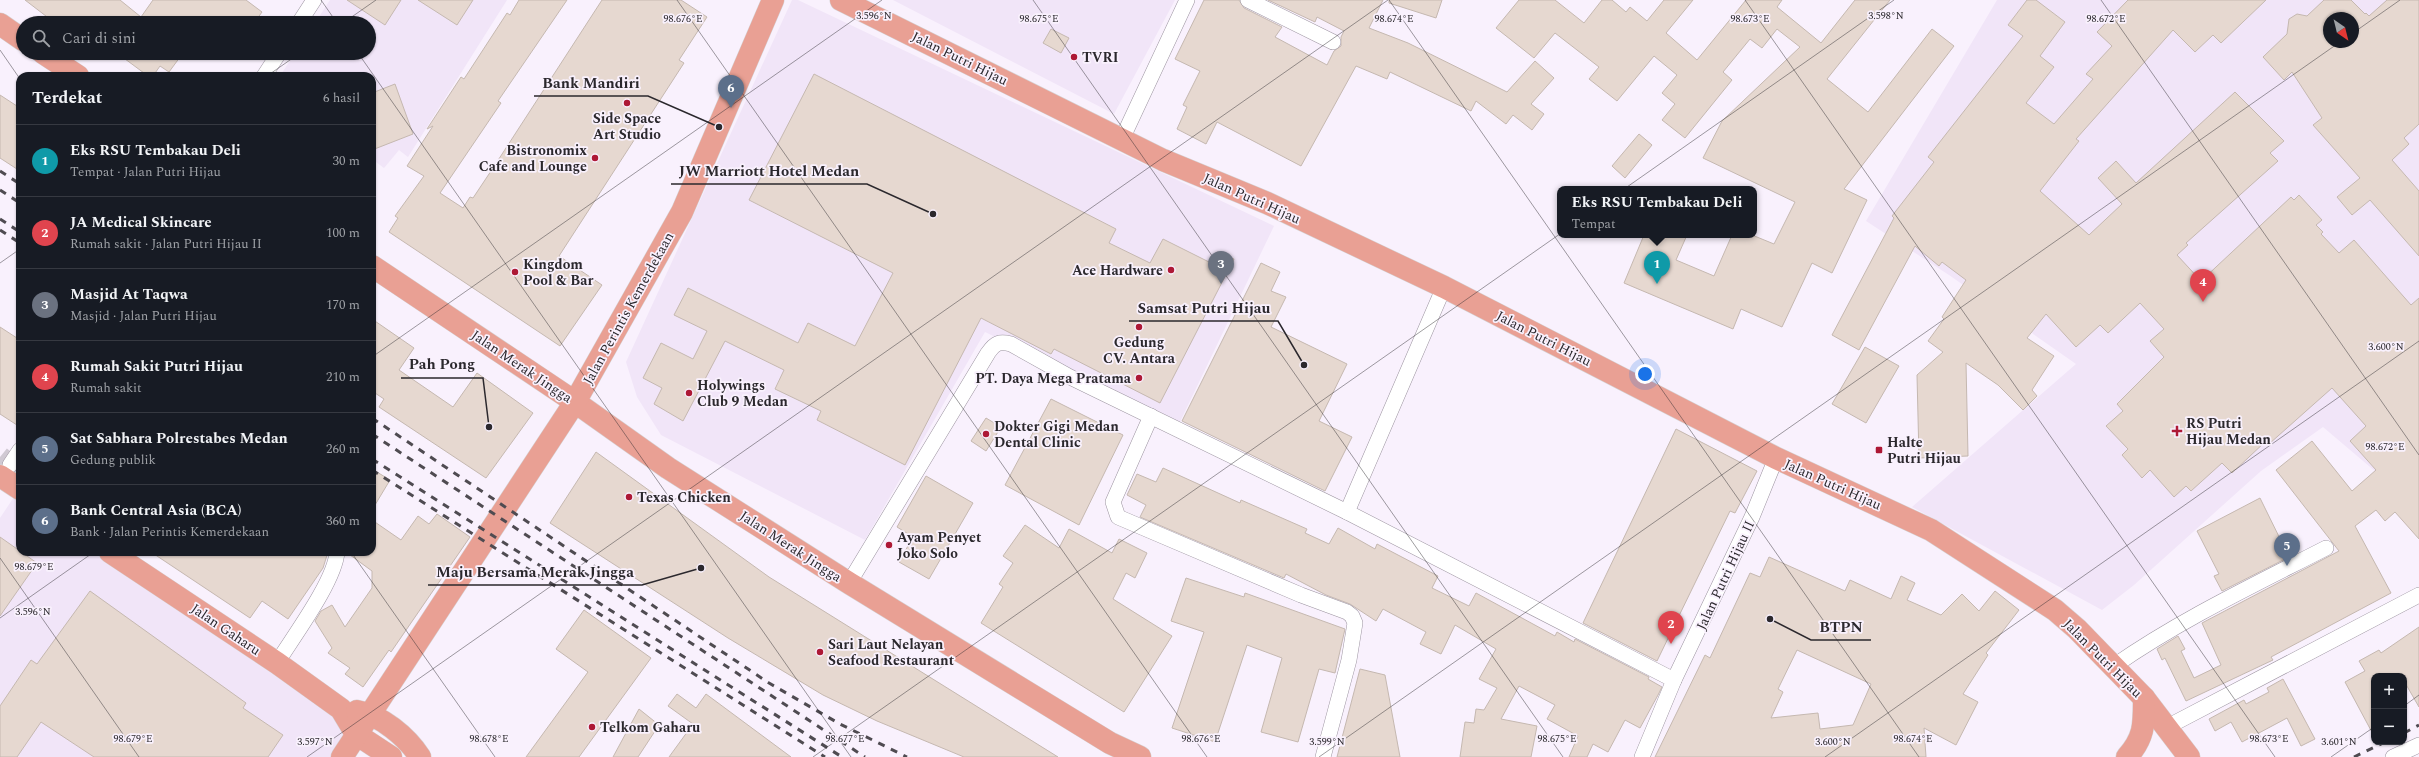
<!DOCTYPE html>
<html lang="id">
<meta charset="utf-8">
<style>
body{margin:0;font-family:Spectral,serif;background:#20242c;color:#f1f3f6}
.controls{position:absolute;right:12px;bottom:12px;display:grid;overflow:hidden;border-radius:8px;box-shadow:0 1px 3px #0004}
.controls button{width:36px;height:36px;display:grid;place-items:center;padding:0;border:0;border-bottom:1px solid #363941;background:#171b24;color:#f1f3f6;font:20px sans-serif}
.compass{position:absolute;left:2323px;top:12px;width:36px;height:36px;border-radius:50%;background:#171b24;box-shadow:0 1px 3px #0004;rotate:145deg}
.you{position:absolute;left:1645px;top:374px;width:14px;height:14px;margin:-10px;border:3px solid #fff;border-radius:50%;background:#1a73e8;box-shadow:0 0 0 6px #1a73e833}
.badge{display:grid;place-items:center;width:26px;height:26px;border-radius:50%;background:#d2909f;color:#fff;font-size:13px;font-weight:700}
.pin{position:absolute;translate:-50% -33px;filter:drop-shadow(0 1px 2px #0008)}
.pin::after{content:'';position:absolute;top:21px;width:14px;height:12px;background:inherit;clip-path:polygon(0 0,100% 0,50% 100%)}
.popup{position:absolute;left:1557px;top:186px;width:200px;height:52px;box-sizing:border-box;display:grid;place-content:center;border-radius:8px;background:#171b24;filter:drop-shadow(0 1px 3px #0005);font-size:13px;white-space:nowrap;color:#9ea1a6}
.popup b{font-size:15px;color:#f1f3f6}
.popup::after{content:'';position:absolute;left:50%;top:100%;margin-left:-8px;border:8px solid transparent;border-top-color:#171b24}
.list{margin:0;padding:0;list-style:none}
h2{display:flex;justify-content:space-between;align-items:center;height:52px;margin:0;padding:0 16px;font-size:17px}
h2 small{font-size:13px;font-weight:400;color:#9ea1a6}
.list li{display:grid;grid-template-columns:26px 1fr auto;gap:12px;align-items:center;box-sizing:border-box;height:72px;padding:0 16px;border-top:1px solid #363941}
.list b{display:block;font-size:15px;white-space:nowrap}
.list p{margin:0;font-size:13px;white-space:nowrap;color:#9ea1a6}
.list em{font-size:13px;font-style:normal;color:#9ea1a6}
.icon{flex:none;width:22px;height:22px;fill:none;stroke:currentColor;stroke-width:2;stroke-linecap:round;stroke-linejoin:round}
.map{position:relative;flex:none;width:2419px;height:757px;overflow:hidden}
.search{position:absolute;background:#171b24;box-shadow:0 1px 3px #0004;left:16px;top:16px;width:360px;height:44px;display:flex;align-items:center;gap:10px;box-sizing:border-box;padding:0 14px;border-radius:22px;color:#9ea1a6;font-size:15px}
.panel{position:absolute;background:#171b24;box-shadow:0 1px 3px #0004;left:16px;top:72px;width:360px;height:484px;border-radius:12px}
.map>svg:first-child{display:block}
.built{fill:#f1e5f8;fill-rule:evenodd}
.building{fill:#e6d8d0;stroke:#c5b8b0;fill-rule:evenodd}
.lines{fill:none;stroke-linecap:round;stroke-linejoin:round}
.primary-tunnel{stroke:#d0c9d3;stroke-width:22;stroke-dasharray:22 11;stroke-linecap:butt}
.street-casing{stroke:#9c94a0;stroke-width:16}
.primary-casing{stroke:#d5d4d5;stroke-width:23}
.street{stroke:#fff;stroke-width:15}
.primary{stroke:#e9a094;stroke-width:22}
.rail{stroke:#4f4b51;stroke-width:3;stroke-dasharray:7 7;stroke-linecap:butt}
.ticks{fill:none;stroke:#2b282d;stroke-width:1;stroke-opacity:0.45}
.poi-dot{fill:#ad1835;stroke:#f9f1fd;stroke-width:1.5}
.labels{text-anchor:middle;stroke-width:3.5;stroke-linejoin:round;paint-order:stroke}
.poi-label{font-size:14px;font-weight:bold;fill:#2b282d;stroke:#f9f1fd;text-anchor:start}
.street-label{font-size:14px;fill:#2b282d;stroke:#f9f1fd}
.ticks-label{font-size:10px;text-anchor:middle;fill:#2b282d;stroke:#f9f1fd;stroke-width:3.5;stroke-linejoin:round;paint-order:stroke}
.leader{fill:none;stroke:#2b282d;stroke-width:1.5}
.callout-dot{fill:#2b282d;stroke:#f9f1fd;stroke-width:1.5}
.callout-label{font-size:15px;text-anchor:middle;font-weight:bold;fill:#2b282d;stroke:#f9f1fd;stroke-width:3.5;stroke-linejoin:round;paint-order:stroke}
</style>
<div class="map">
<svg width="2419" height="757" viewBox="0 0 2419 757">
<rect width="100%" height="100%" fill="#f9f1fd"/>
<g class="built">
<path d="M330 0H507L408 157 399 150 384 168 372 159V76H280L295 53H369V23H315Z"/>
<path d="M792 0H798L1274 226 1178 426 985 332 865 540 661 435 637 397 626 362Z"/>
<path d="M893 0H1175L1114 114Z"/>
<path d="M1997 0H2419V434L2376 472 2323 427 2261 471 2134 585 2102 610 1912 507 2076 364 1949 275 1866 221ZM2329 18H2353V42H2329Z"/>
<path d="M18 491 20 552H105L274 670 356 734 342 757H0V518Z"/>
</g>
<g class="building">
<path d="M25 0H120L141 17 153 0H246L262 12 254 23H55Z"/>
<path d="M347 0H401L385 25Z"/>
<path d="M418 0H473L457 25Z"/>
<path d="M519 0H567L498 101 501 103 440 193 463 208 470 197 473 198 493 168 602 0H681L707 17 679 60 684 63 559 256 602 285 560 346 389 232 398 218 395 216 424 176 407 166 433 126 427 129 461 77 464 79 507 13 510 15Z"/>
<path d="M1204 0H1239L1244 8 1282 27 1275 37 1327 65 1334 51 1341 46V37L1344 31 1317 17 1315 22 1268 0H1383L1369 28 1408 43 1507 92 1535 61 1554 78 1531 104 1544 114 1532 130 1513 115 1506 124 1476 101 1471 111 1390 72 1387 79 1356 66 1301 166 1217 122 1206 144 1177 129 1187 107 1183 105 1200 71 1175 59Z"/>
<path d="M1389 0H1442L1436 18 1389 3Z"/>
<path d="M1519 0H1555L1584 23 1602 0H1612L1626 12 1630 7 1647 21 1664 0H1693L1666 33 1697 60 1746 0H1782L1777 7 1821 43 1855 0H1890L1827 79 1868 112 1932 29 1954 46 1844 189 1867 200 1832 273 1812 263 1782 327 1741 309 1733 329 1624 283 1644 235H1687L1676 260 1714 276 1732 235H1752L1774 244 1795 202 1703 158 1722 121 1800 47 1777 29 1762 48 1750 39 1723 72 1732 80 1685 138 1662 120 1675 104 1662 93 1677 75 1654 56 1617 101 1589 79 1599 67 1555 33 1534 58 1496 28Z"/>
<path d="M2027 0H2036L2065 22 2040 56 2054 67 2026 103 2054 124 2093 79 2086 74 2112 46 2097 32 2128 0H2266L2221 43 2213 35 2195 52 2173 30 2076 139 2079 141 2040 191 2089 235 2122 204 2098 178 2116 161 2136 183 2235 92 2284 141 2270 153 2278 161 2186 243 2188 245 2177 255 2201 281 2291 197 2294 200 2299 195 2322 220 2316 225 2323 232 2321 234 2339 253 2354 240 2411 305 2419 298V539L2395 512 2385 521 2376 510 2355 526 2391 593 2271 657 2273 660 2186 701 2165 658 2162 660 2157 649 2178 636 2185 649 2181 651 2194 678 2221 665 2202 623 2339 551 2276 470 2312 441 2352 491 2376 470 2350 441 2366 426 2332 388 2269 444 2266 441 2232 473 2222 463 2191 491 2186 486 2174 497 2150 470 2142 478 2122 455 2128 449 2106 426 2123 411 2117 404 2164 357 2150 341 2164 329 2140 303 2108 333 2100 325 2076 347 2046 314 2027 338 2054 356 2032 390 2037 396 2023 410 1998 385 1966 363 1968 456 1919 458 1917 375 1943 352 1928 341 1944 319 1942 317 1966 280 1942 262 1939 266 1915 246 1859 350 1832 335 1894 218 1892 216 1934 162 1928 157 2023 36 2008 25Z"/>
<path d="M2324 0H2351L2365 14 2366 13 2369 16 2387 0H2419V124L2404 138 2409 144 2392 160 2419 191V256L2370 200 2352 215 2337 197 2360 178 2313 125 2322 118 2292 72 2284 80 2263 57 2287 34 2289 19 2297 14 2307 16ZM2329 18H2353V42H2329Z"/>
<path d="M1051 29 1069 38 1061 53 1043 43Z"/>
<path d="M117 53H183L169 72 160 66 153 76H148Z"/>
<path d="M814 74 1116 229 1109 243 1150 263 1163 239 1213 264 1217 252 1234 259 1160 403 1054 349 1051 354 981 318 905 465 817 420 821 411 775 389 784 370 725 341 683 421 654 404 662 388 643 378 661 343 693 359 707 331 674 315 688 288 798 343 808 323 855 346 893 273 749 200Z"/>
<path d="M395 84 413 134 372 150V93Z"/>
<path d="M0 95 20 108V171L0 158Z"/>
<path d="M1639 134 1652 145 1625 178 1612 166Z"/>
<path d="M1261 263 1280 272 1271 291 1286 297 1271 327 1347 364 1319 421 1352 437 1325 491 1182 421Z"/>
<path d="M372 319 414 348 399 370 453 407 477 373 533 413 486 478 379 407 384 399 372 391Z"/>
<path d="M0 327 20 340V427L0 414Z"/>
<path d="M1865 347 1899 366 1866 423 1832 404Z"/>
<path d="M1051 399 1123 435 1079 525 1005 485Z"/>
<path d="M986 418 1001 427 986 451 971 441Z"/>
<path d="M1676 429 1757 471 1735 513 1730 511 1657 661 1583 623Z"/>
<path d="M596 452 769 577 1058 757H964L877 721 823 695 728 638 550 523Z"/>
<path d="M1163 468 1240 503 1241 500 1307 529 1305 533 1329 544 1338 528 1375 549 1377 544 1438 576 1432 588 1469 606 1476 593 1555 636 1557 632 1574 642 1575 639 1649 677 1648 679 1662 687 1658 695 1640 728 1625 720 1608 752 1593 744 1587 757H1569L1578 736 1547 719 1555 705 1519 686 1501 719 1537 726 1531 757H1460L1465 722 1474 723 1476 709 1484 710 1497 688 1479 679 1496 649 1455 625 1441 654 1420 644 1426 632 1383 609 1376 621 1350 604 1326 595 1286 574 1284 578 1140 517 1146 505 1127 495 1137 474 1156 482Z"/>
<path d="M372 469 390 480 372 510Z"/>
<path d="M926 476 973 503 929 579 899 562 913 537 897 527Z"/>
<path d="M2260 498 2289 557 2222 591 2214 576 2219 574 2197 531Z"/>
<path d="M437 514 470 537 391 652 389 650 363 687 345 674 350 668 328 653 332 648 315 621 321 611 332 605 345 627 372 588V571L346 552H372V520L401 540 418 516 429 524Z"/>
<path d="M1025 525 1059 548 1069 529 1112 553 1119 539 1147 553 1135 578 1126 573 1113 599 1172 636 1124 712 981 623 1003 587 999 584 1013 563 1003 556Z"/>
<path d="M0 537 37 563 0 616Z"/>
<path d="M151 552H328L323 568 288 619 262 601 250 618Z"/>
<path d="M1769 557 1845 591 1850 580 1891 599 1901 576 1915 583 1907 600 1941 615 1962 594 1979 611 1995 591 2019 610 1986 653 1988 655 1963 694 1978 702 1956 745 1924 728 1926 757H1655L1705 655 1710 658 1750 573 1760 577ZM1797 650 1871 684 1853 725 1820 729 1818 713 1771 718 1783 692 1778 689Z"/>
<path d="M1186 578 1244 597 1245 593 1345 629 1335 673 1319 669 1298 742 1261 732 1282 658 1247 645 1215 742 1172 728 1204 632 1171 621Z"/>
<path d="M90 591 246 703 243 708 283 735 268 757H94L41 722 17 757H0V706L31 660 37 664Z"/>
<path d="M584 610 651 658 579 757H526L588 672 556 649Z"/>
<path d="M2419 627V707L2404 681V676H2374V736L2345 682 2365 671 2359 661 2379 650 2381 653Z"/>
<path d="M1360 669 1385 675 1400 757H1337Z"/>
<path d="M2283 679 2315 739 2301 746 2287 718 2242 742 2231 722 2215 731 2209 719 2244 700 2246 704 2269 692 2267 688Z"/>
<path d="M677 694 696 708 706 694 791 757H669L693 724 668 706Z"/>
<path d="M639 709 659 725 638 757H613Z"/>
</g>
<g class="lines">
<path class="primary-tunnel" d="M0 457 20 473"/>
<g class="street-casing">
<g id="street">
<path d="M1248 0 1333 42"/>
<path d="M299 23 314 0"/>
<path d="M264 76 279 53"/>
<path d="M1122 139 1187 0"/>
<path d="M1151 416 1113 502 1118 517 1301 595 1347 612 1352 616 1355 623 1349 660 1323 757"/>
<path d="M10 465 20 450"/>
<path d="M1347 512 1444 287"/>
<path d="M849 583 988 353C995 343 999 341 1011 344L1070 377 1347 512 1674 680"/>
<path d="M277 663C293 637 335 581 337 552"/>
<path d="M2114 666C2180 620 2254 585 2326 548"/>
<path d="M2167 727 2419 595"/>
<path d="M1642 757 1674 680 1752 517 1776 458"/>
<path d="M2393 757 2419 745"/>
</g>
</g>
<g class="primary-casing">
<g id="primary">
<path d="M841 0 1163 160 1267 203 1444 287 1776 458 1931 530 2055 610 2077 629 2144 698 2189 757"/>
<path d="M0 24 23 40"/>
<path d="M43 53 78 76"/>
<path d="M372 266 575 402 668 468 849 583 1110 743 1140 757"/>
<path d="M0 476 20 489"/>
<path d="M110 552 277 663 341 709 356 734 391 757"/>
<path d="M357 711C381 715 407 737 420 757"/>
<path d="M342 757 575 402 682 212 773 0"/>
<path d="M2127 757C2145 737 2144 723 2144 698"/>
</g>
</g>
<use href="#street" class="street"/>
<use href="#primary" class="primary"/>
<g class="rail">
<path d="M0 171 20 184"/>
<path d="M0 190 20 203"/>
<path d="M0 219 20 232"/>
<path d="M0 230 20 243"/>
<path d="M372 418 769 683 840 724 907 757"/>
<path d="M372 434 865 757"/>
<path d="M372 459 842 757"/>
<path d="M372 470 825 757"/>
<path d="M2404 733 2419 725"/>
<path d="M2354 757 2385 742"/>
</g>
</g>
<path class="ticks" d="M321 0 337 23M677 0 1207 757M1033 0 1563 757M1389 0 1919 757M1745 0 2275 757M2101 0 2419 455M343 23 376 0M2353 33 2400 0M0 50 20 79M358 53 851 757M267 76 300 53M0 263 20 249M372 357 882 0M351 552 495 757M0 558 139 757M0 618 94 552M2404 706 2419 695M307 757 1388 0M813 757 1894 0M1319 757 2340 42M1825 757 2419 341M2331 757 2374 727"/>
<g class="poi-dot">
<circle cx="1074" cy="57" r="4"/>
<circle cx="627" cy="103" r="4"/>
<circle cx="595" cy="158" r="4"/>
<circle cx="1171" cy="270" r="4"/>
<circle cx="515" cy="272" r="4"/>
<circle cx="1139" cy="327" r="4"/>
<circle cx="1139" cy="378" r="4"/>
<circle cx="689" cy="393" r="4"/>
<path d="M2175 425h4v4h4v4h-4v4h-4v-4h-4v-4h4z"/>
<circle cx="986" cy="434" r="4"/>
<rect x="1875" y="446" width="8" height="8" rx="2"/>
<circle cx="629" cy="497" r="4"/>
<circle cx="889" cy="545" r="4"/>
<circle cx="820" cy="652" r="4"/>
<circle cx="592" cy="727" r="4"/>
</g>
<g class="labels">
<g class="poi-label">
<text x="1082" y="62">TVRI</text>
<text x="627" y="123" text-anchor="middle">Side Space<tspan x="627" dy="16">Art Studio</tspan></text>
<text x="587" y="155" text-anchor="end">Bistronomix<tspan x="587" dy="16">Cafe and Lounge</tspan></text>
<text x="523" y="269">Kingdom<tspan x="523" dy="16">Pool &amp; Bar</tspan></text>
<text x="1163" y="275" text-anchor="end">Ace Hardware</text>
<text x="1139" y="347" text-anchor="middle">Gedung<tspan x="1139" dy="16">CV. Antara</tspan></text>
<text x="1131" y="383" text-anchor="end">PT. Daya Mega Pratama</text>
<text x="697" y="390">Holywings<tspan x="697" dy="16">Club 9 Medan</tspan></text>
<text x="2186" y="428">RS Putri<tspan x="2186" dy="16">Hijau Medan</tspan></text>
<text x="994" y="431">Dokter Gigi Medan<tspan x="994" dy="16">Dental Clinic</tspan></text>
<text x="1887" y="447">Halte<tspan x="1887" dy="16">Putri Hijau</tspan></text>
<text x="637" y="502">Texas Chicken</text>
<text x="897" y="542">Ayam Penyet<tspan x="897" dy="16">Joko Solo</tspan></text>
<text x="828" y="649">Sari Laut Nelayan<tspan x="828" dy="16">Seafood Restaurant</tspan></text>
<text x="600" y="732">Telkom Gaharu</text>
</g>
<g class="street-label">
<text transform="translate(960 58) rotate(26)" y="5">Jalan Putri Hijau</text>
<text transform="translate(1252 198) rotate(24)" y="5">Jalan Putri Hijau</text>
<text transform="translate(628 308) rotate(-61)" y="5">Jalan Perintis Kemerdekaan</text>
<text transform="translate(1544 338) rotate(27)" y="5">Jalan Putri Hijau</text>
<text transform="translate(522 366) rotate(34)" y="5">Jalan Merak Jingga</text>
<text transform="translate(1833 484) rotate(24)" y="5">Jalan Putri Hijau</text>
<text transform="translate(791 546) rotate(33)" y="5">Jalan Merak Jingga</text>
<text transform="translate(1725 575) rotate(-65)" y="5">Jalan Putri Hijau II</text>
<text transform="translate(226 629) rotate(34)" y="5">Jalan Gaharu</text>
<text transform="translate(2103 658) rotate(45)" y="5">Jalan Putri Hijau</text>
</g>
</g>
<g class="ticks-label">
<text x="874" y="19">3.596°N</text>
<text x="1886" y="19">3.598°N</text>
<text x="683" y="22">98.676°E</text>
<text x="1039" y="22">98.675°E</text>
<text x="1394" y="22">98.674°E</text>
<text x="1750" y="22">98.673°E</text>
<text x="2106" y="22">98.672°E</text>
<text x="2386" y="350">3.600°N</text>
<text x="2385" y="450">98.672°E</text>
<text x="34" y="570">98.679°E</text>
<text x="33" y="615">3.596°N</text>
<text x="133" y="742">98.679°E</text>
<text x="489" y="742">98.678°E</text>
<text x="845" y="742">98.677°E</text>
<text x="1201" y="742">98.676°E</text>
<text x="1557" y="742">98.675°E</text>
<text x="1913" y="742">98.674°E</text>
<text x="2269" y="742">98.673°E</text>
<text x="315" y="745">3.597°N</text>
<text x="1327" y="745">3.599°N</text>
<text x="1833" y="745">3.600°N</text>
<text x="2339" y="745">3.601°N</text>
</g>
<path class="leader" d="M719 127L648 96H534M933 214L867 184H671M1304 365L1278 321H1129M489 427L483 378H401M701 568L642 585H428M1770 619L1811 640H1871"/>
<g class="callout-dot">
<circle cx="719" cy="127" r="4"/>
<circle cx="933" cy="214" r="4"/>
<circle cx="1304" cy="365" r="4"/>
<circle cx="489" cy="427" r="4"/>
<circle cx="701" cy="568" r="4"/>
<circle cx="1770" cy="619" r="4"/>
</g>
<g class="callout-label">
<text x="591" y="88">Bank Mandiri</text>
<text x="769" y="176">JW Marriott Hotel Medan</text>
<text x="1204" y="313">Samsat Putri Hijau</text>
<text x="442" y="369">Pah Pong</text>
<text x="535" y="577">Maju Bersama Merak Jingga</text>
<text x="1841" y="632">BTPN</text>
</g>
</svg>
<div class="controls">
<button>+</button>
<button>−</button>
</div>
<svg class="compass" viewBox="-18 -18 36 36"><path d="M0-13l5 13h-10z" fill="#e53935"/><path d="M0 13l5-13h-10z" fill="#9ea1a6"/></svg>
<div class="you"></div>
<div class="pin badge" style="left:1657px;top:284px;background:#0f9aa8">1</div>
<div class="popup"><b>Eks RSU Tembakau Deli</b>Tempat</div>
<div class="pin badge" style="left:1671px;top:644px;background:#e0444e">2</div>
<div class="pin badge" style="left:1221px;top:284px;background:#6b7280">3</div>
<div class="pin badge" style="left:2203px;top:302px;background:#e0444e">4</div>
<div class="pin badge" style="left:2287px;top:566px;background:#5c6f8a">5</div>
<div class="pin badge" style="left:731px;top:108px;background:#5c6f8a">6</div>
<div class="search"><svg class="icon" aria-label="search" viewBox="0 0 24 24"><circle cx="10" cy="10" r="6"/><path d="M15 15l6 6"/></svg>Cari di sini</div>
<section class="panel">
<h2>Terdekat<small>6 hasil</small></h2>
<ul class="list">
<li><span class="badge" style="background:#0f9aa8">1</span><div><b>Eks RSU Tembakau Deli</b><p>Tempat · Jalan Putri Hijau</p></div><em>30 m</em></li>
<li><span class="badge" style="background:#e0444e">2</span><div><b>JA Medical Skincare</b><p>Rumah sakit · Jalan Putri Hijau II</p></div><em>100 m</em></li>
<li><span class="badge" style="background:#6b7280">3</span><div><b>Masjid At Taqwa</b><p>Masjid · Jalan Putri Hijau</p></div><em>170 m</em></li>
<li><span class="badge" style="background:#e0444e">4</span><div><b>Rumah Sakit Putri Hijau</b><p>Rumah sakit</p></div><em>210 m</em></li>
<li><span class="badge" style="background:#5c6f8a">5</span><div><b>Sat Sabhara Polrestabes Medan</b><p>Gedung publik</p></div><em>260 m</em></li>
<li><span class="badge" style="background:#5c6f8a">6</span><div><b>Bank Central Asia (BCA)</b><p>Bank · Jalan Perintis Kemerdekaan</p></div><em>360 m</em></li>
</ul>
</section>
</div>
